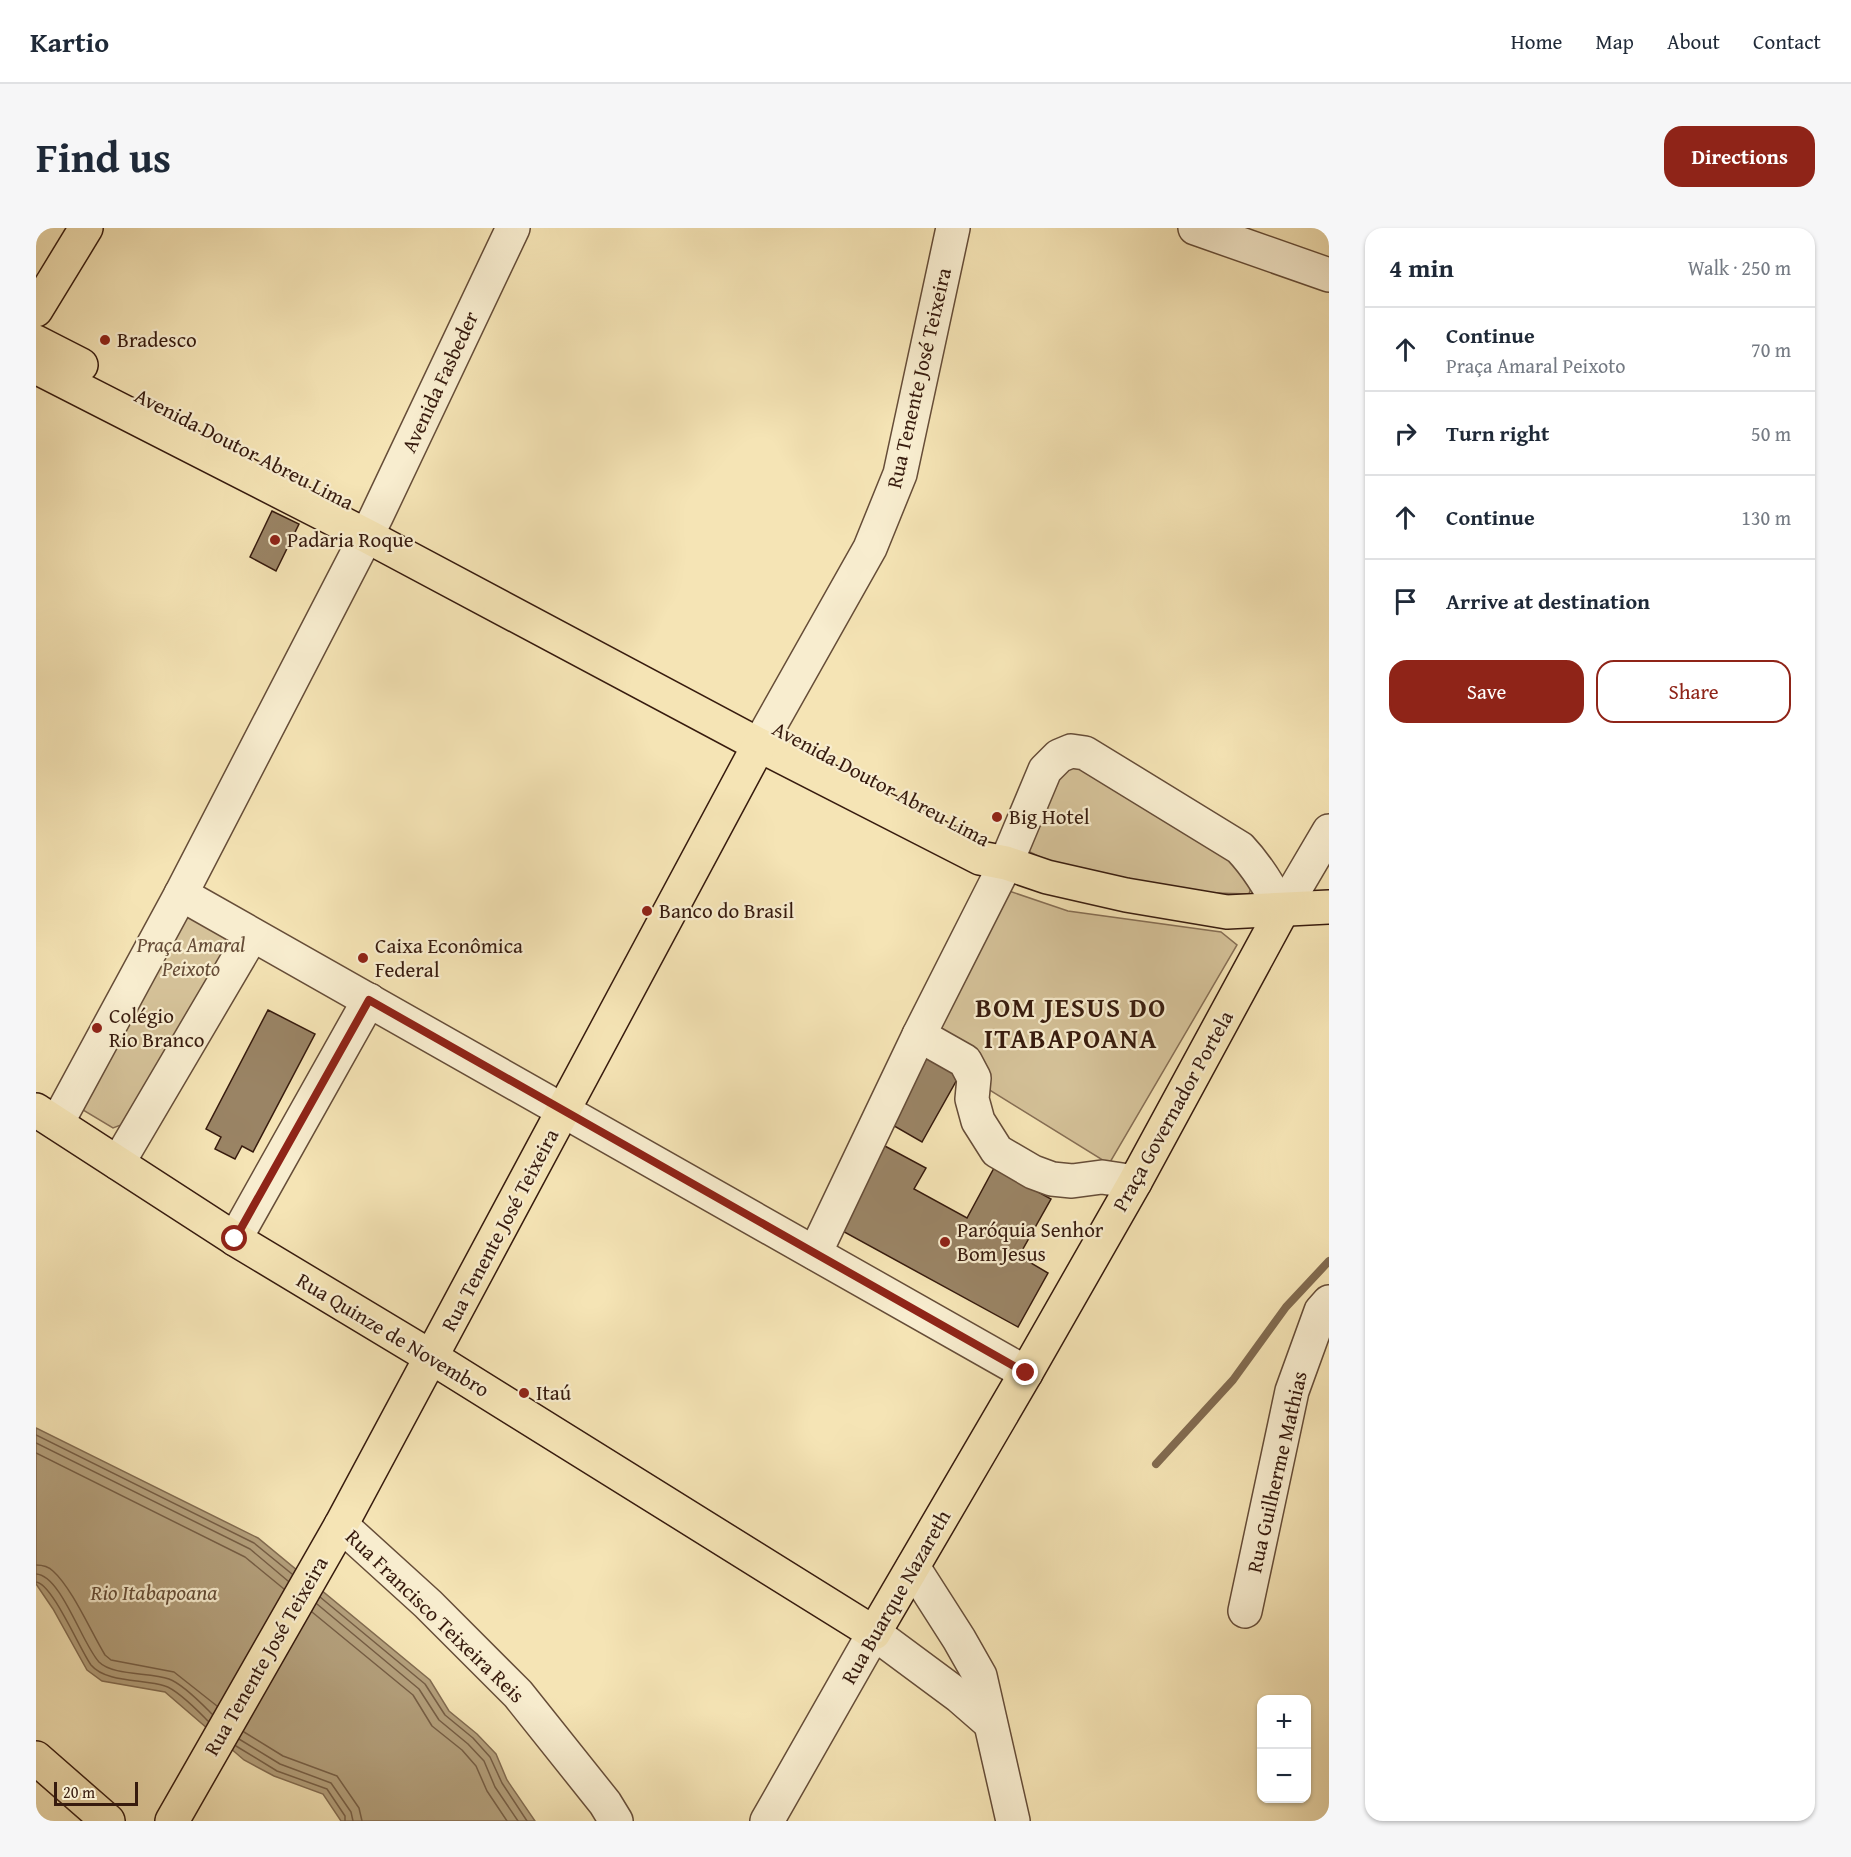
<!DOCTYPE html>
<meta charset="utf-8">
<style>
body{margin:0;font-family:"Gentium Book Plus",serif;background:#f6f6f7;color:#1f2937}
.controls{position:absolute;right:18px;bottom:18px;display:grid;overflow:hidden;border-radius:12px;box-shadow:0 2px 4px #0004}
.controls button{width:54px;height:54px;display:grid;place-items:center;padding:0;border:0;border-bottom:2px solid #e0e1e3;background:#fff;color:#1f2937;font:30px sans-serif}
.scale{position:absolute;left:18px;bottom:15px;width:84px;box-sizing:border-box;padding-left:6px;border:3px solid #371b0e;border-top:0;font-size:16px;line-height:21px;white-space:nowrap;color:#371b0e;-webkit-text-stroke:4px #f8edcf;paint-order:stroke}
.stop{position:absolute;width:18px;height:18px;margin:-14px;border:4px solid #8f2418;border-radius:50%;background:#fff}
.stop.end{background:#8f2418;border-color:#fff;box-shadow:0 2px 6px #0008}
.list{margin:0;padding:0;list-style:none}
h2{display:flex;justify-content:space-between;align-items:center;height:78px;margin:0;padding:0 24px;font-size:26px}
h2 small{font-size:20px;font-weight:400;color:#747a83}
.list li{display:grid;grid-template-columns:39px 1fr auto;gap:18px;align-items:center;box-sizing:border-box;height:84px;padding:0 24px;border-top:2px solid #e0e1e3}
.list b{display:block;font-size:22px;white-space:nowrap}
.list p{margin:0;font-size:20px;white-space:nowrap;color:#747a83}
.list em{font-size:20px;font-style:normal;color:#747a83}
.actions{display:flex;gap:12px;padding:18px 24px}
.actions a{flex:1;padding:14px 0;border:2px solid #8f2418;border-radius:18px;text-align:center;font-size:21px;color:#8f2418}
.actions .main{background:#8f2418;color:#fff}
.icon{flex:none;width:33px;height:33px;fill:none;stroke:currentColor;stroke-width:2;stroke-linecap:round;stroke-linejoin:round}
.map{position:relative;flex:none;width:1293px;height:1593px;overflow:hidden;border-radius:18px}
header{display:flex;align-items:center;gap:36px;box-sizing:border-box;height:84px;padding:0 30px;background:#fff;border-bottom:2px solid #e0e1e3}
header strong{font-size:28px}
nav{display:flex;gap:33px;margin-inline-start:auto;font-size:21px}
.intro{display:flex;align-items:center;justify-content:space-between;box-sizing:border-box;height:144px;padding:0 36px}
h1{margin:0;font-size:42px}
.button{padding:15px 27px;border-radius:18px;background:#8f2418;color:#fff;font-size:21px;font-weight:700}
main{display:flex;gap:36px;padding:0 36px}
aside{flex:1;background:#fff;border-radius:18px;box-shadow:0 2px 4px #0004}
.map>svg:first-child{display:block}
.green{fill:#d5c299;stroke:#866e54;stroke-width:1.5}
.water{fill:#b4a07c;stroke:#826b50;stroke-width:1.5}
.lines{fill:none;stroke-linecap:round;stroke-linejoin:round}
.shore{stroke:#765e45;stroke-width:1.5}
.stream{stroke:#826b50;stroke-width:8}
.building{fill:#9a8465;stroke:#371b0e;stroke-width:1.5}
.minor-casing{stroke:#664d38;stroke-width:36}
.major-casing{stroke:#371b0e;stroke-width:36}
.minor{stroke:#f8edcf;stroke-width:33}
.major{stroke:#f5e4b5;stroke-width:33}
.route{stroke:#8f2418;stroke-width:8}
.poi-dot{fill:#8f2418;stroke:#f8edcf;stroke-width:2}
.labels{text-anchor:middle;stroke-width:4.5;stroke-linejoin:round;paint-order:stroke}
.poi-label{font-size:21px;fill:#371b0e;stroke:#f8edcf;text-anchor:start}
.street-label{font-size:21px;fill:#371b0e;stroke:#f8edcf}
.park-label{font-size:21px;font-style:italic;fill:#664d38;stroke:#f8edcf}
.water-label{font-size:22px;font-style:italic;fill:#634a34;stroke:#f8edcf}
.district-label{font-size:27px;font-weight:bold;letter-spacing:1.5px;fill:#371b0e;stroke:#f8edcf}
</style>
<header>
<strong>Kartio</strong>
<nav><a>Home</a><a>Map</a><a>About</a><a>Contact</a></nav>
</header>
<div class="intro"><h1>Find us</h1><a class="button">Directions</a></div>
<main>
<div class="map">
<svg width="1293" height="1593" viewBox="0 0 1293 1593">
<rect width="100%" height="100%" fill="#f5e4b5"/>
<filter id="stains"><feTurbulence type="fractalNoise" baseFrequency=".00333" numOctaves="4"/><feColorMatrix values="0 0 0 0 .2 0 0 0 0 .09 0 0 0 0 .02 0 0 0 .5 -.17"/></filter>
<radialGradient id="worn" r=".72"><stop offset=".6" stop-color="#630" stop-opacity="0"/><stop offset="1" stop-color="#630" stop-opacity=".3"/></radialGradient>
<g class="green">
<path d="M1036 531 1201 631 1216 656 1213 666 1147 664 1010 632 982 618 1015 544Z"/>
<path d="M967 661 1032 683 1185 704 1201 717 1073 936 947 858 893 800Z"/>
<path d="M151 685 190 708 192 714 191 724 85 897 77 900 42 879Z"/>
</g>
<path class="water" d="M0 1200 222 1310 394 1452 413 1483 441 1506 460 1526 471 1552 499 1593H305L287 1566 238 1548 208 1532 129 1464 66 1453 51 1442 17 1381 0 1356Z"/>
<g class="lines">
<g class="shore">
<path d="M0 1207 218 1315 256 1346"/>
<path d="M0 1215 214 1321 252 1353"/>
<path d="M0 1225 209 1329 248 1361"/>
<path d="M0 1337C7 1337 12 1338 17 1343 36 1360 55 1404 69 1427L75 1432 138 1444 181 1478"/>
<path d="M0 1346C25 1347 46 1416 63 1434 77 1448 114 1444 133 1451 147 1456 166 1476 176 1486"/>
<path d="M0 1354C16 1355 44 1422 55 1437 70 1455 108 1451 129 1458 142 1462 162 1483 172 1493"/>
<path d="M284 1369 389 1456 409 1487 437 1510 454 1529 466 1555 491 1593"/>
<path d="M281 1376 383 1461 403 1492 432 1516 448 1533 459 1559 482 1593"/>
<path d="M276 1384 377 1467 396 1498 426 1522 440 1538 451 1563 471 1593"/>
<path d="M208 1504 247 1528 301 1548 323 1580 326 1593"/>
<path d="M203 1511 244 1536 295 1555 315 1584 317 1593"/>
<path d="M200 1518 241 1543 291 1561 309 1588V1593"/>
</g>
<path class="stream" d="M1120 1236 1197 1152 1250 1079 1293 1033"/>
</g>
<g class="building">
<path d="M236 283 263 296 240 343 214 329Z"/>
<path d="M232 782 279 806 217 924 206 918 199 931 179 921 185 909 170 901Z"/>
<path d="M889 829 923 848 886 914 853 895Z"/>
<path d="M847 917 890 940 878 961 931 990 958 940 1015 971 983 1028 1012 1045 982 1099 801 1000Z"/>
</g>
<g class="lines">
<g class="minor-casing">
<g id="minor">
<path d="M1159 0 1293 47"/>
<path d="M723 517 834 320 864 246 917 0"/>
<path d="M145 666 990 1145"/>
<path d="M1246 683 1293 603"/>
<path d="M883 807 929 833 938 850 936 871 942 893 961 923 997 944 1016 951 1036 953 1066 949 1099 954"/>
<path d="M21 895 145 666 340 289 477 0"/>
<path d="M82 935 216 707"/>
<path d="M199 1011 333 772"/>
<path d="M779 1025 883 807 970 635 1009 542 1023 528 1035 523 1049 525 1204 620C1222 639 1234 659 1246 683"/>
<path d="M305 1297 392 1376 482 1466 569 1575 580 1593"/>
<path d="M877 1339 923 1411 944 1448 977 1593"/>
<path d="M1209 1383 1256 1163 1285 1083 1293 1074"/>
<path d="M731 1593 838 1405 923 1468 954 1495"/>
</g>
</g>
<g class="major-casing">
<g id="major">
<path d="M0 82 50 0"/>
<path d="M0 114 45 137"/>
<path d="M0 139 331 308 723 517 944 630 970 635 1011 649 1090 667 1191 684 1293 679"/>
<path d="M0 882 199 1011 395 1129 838 1405 990 1145 1099 954 1246 683"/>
<path d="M0 1530 72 1593"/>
<path d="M136 1593 305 1297 723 517"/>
</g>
</g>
<use href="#minor" class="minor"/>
<use href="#major" class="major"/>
</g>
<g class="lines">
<path class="route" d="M199 1011 333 772 990 1145"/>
</g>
<g class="poi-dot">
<circle cx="69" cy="112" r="6"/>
<circle cx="239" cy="312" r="6"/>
<circle cx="961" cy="589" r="6"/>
<circle cx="611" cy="683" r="6"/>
<circle cx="327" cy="730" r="6"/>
<circle cx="61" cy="800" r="6"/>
<circle cx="909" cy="1014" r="6"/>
<circle cx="488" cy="1165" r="6"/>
</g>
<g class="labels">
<g class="poi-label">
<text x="81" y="119">Bradesco</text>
<text x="251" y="319">Padaria Roque</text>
<text x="973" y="596">Big Hotel</text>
<text x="623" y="690">Banco do Brasil</text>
<text x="339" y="725">Caixa Econômica<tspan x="339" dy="24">Federal</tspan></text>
<text x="73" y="795">Colégio<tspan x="73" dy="24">Rio Branco</tspan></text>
<text x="921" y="1009">Paróquia Senhor<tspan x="921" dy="24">Bom Jesus</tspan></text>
<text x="500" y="1172">Itaú</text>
</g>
<g class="street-label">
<text transform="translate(883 150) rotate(-77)" y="7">Rua Tenente José Teixeira</text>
<text transform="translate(404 154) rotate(-65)" y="7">Avenida Fasbeder</text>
<text transform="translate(208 221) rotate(27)" y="7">Avenida Doutor Abreu Lima</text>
<text transform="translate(845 556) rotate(28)" y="7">Avenida Doutor Abreu Lima</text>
<text transform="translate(1137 883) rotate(-61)" y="7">Praça Governador Portela</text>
<text transform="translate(464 1002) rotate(-62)" y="7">Rua Tenente José Teixeira</text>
<text transform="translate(357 1107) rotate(31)" y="7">Rua Quinze de Novembro</text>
<text transform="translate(1241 1244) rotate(-77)" y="7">Rua Guilherme Mathias</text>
<text transform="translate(860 1369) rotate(-60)" y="7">Rua Buarque Nazareth</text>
<text transform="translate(399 1388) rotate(44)" y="7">Rua Francisco Teixeira Reis</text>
<text transform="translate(230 1428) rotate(-60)" y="7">Rua Tenente José Teixeira</text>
</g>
<g class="park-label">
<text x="155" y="724">Praça Amaral<tspan x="155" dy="24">Peixoto</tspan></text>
</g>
<g class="water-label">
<text x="118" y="1372">Rio Itabapoana</text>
</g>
<g class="district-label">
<text x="1035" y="789">BOM JESUS DO<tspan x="1035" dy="31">ITABAPOANA</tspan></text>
</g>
</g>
<rect width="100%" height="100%" filter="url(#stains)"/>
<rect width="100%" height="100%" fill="url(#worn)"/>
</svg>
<div class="controls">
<button>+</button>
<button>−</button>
</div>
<div class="scale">20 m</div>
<div class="stop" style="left:199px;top:1011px"></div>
<div class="stop end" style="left:990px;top:1145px"></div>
</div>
<aside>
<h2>4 min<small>Walk · 250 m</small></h2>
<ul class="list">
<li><svg class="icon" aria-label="ahead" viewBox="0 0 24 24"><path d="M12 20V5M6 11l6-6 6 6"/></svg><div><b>Continue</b><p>Praça Amaral Peixoto</p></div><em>70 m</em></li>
<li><svg class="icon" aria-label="right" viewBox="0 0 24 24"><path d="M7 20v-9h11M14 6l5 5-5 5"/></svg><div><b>Turn right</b></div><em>50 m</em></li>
<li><svg class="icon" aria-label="ahead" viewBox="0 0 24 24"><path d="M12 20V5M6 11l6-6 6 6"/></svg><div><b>Continue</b></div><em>130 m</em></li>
<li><svg class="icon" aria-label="arrive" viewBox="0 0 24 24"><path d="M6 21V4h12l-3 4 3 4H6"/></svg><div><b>Arrive at destination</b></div></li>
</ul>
<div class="actions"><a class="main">Save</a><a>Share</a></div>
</aside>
</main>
